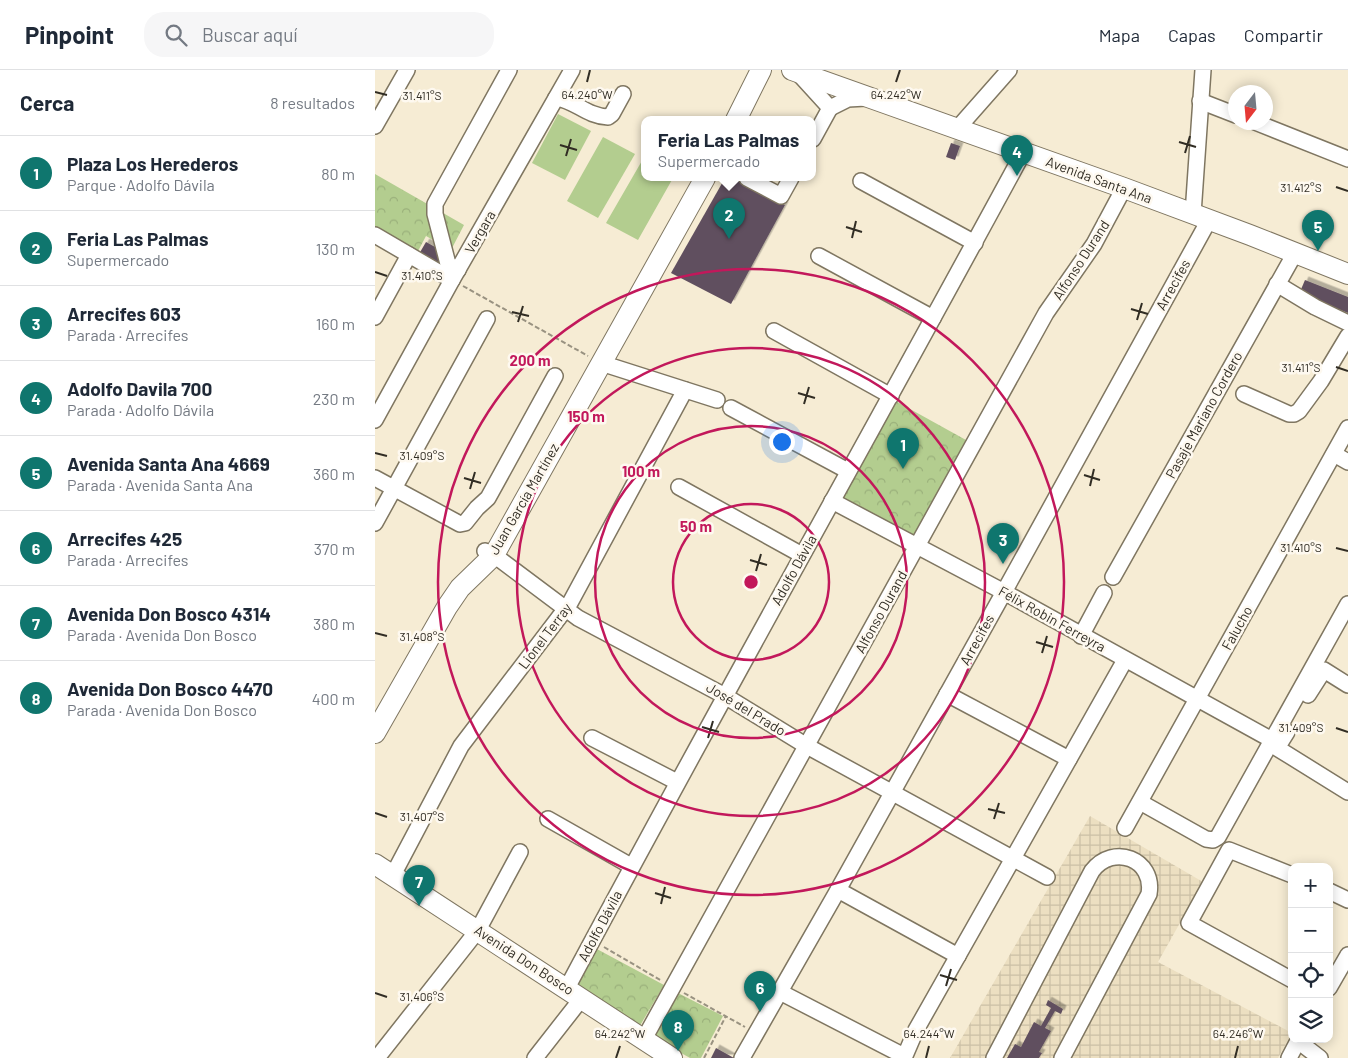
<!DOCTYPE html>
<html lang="es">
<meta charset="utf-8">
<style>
body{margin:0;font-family:Barlow,sans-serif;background:#f6f6f7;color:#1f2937}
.controls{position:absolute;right:15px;bottom:15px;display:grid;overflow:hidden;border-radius:10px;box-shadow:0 2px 12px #0003}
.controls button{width:45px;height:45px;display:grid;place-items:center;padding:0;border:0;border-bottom:1px solid #e0e1e3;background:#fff;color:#1f2937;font:25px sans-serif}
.compass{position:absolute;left:853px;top:15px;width:45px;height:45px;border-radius:50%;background:#fff;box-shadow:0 2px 12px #0003;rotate:196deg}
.you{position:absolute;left:406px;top:371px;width:18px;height:18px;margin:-12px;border:4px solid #fff;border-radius:50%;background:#1a73e8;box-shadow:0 0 0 8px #1a73e833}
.badge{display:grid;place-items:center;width:32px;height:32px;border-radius:50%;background:#0f766e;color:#fff;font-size:16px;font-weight:700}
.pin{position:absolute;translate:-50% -41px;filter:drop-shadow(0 1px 2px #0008)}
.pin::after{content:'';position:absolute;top:26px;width:18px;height:15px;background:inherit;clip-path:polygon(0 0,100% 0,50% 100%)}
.popup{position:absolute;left:266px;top:46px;width:175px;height:65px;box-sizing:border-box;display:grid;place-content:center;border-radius:10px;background:#fff;filter:drop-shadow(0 1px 4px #0005);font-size:16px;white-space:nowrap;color:#747a83}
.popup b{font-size:19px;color:#1f2937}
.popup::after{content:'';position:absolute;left:50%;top:100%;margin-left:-10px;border:10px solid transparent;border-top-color:#fff}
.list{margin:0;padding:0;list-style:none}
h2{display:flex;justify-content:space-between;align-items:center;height:65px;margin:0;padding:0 20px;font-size:21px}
h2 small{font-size:16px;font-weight:400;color:#747a83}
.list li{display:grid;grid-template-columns:32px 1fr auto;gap:15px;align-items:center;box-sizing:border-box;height:75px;padding:0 20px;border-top:1px solid #e0e1e3}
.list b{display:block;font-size:19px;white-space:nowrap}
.list p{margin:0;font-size:16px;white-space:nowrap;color:#747a83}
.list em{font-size:16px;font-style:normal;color:#747a83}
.icon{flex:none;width:28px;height:28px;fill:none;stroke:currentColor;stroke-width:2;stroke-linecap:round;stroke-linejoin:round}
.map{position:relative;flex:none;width:973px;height:988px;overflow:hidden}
header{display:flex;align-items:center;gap:30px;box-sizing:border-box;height:70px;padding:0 25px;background:#fff;border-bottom:1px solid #e0e1e3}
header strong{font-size:24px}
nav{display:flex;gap:28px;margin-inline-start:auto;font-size:18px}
.search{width:350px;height:45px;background:#f6f6f7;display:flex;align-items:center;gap:12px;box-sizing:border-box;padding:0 18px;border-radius:20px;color:#747a83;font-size:19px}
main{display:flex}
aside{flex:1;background:#fff}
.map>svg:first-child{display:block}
.industrial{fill:url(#industrial-grid)}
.park{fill:url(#park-crowns)}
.garden{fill:#b3cd8f}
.building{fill:#61505f;filter:url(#shadow)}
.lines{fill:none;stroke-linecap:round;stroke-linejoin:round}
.minor-casing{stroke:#7f7661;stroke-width:18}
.major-casing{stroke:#7f7661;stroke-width:22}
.path{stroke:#999281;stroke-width:2;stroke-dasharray:5 2.5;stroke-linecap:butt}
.minor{stroke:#fff;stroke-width:15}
.major{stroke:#fff;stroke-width:20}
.ticks{fill:none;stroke:#312d24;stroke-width:2}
.ring{fill:none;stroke:#c2185b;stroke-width:2.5}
.labels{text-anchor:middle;stroke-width:5;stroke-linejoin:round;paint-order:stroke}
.street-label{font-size:14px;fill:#312d24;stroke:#fef9f0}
.ticks-label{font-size:12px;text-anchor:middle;fill:#312d24;stroke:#fef9f0;stroke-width:5;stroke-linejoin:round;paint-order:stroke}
.centre{fill:#c2185b;stroke:#fef9f0;stroke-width:2.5}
.ring-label{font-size:15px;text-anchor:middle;font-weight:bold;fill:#c2185b;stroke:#fef9f0;stroke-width:5;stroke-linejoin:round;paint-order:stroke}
</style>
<header>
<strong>Pinpoint</strong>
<div class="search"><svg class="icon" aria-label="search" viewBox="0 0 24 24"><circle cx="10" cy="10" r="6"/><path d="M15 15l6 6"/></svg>Buscar aquí</div>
<nav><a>Mapa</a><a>Capas</a><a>Compartir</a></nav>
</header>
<main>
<aside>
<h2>Cerca<small>8 resultados</small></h2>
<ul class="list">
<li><span class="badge">1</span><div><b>Plaza Los Herederos</b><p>Parque · Adolfo Dávila</p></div><em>80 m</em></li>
<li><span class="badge">2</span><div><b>Feria Las Palmas</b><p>Supermercado</p></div><em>130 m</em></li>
<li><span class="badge">3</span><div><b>Arrecifes 603</b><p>Parada · Arrecifes</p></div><em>160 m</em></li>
<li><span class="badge">4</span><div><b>Adolfo Davila 700</b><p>Parada · Adolfo Dávila</p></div><em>230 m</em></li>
<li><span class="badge">5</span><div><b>Avenida Santa Ana 4669</b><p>Parada · Avenida Santa Ana</p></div><em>360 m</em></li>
<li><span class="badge">6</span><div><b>Arrecifes 425</b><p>Parada · Arrecifes</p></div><em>370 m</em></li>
<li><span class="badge">7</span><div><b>Avenida Don Bosco 4314</b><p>Parada · Avenida Don Bosco</p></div><em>380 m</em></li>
<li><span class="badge">8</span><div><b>Avenida Don Bosco 4470</b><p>Parada · Avenida Don Bosco</p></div><em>400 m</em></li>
</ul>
</aside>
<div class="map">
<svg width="973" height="988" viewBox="0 0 973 988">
<defs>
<pattern id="industrial-grid" width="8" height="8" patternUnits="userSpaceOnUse" patternTransform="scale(1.25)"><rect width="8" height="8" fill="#ecdfc1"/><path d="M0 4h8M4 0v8" fill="none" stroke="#cbc0a6"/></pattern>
<pattern id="park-crowns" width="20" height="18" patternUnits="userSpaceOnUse" patternTransform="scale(1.25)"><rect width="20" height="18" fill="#b3cd8f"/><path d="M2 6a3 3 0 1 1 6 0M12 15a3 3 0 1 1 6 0" fill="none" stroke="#9ab07b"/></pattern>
<filter id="shadow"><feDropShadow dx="3.5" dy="-3.5" stdDeviation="0" flood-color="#0004"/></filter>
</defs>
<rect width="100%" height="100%" fill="#f6ecd4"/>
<path class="industrial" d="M715 746 828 812 783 892 917 963 903 988H575Z"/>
<g class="park">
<path d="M0 104 89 155 76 180 51 166 42 183 0 159Z"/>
<path d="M517 329 591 370 537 470 465 427Z"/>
<path d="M220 878 289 915 263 959 198 917Z"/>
<path d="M301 922 348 946 326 988H315L276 966Z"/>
</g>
<g class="garden">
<path d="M183 44 216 61 190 110 157 93Z"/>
<path d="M228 67 260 84 223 148 192 131Z"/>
<path d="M268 89 270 90V108H298L263 170 231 153Z"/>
</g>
<g class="building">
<path d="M576 73 585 76 580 90 571 87Z"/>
<path d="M350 108H358L410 135 356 234 296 203Z"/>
<path d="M51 172 69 182 63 194 44 184Z"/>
<path d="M930 210 973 227V243L924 224Z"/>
<path d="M673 930 688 939 686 944 680 941 670 958 676 961 664 982 667 983 664 988H632L640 974 646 977 659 952 666 956 676 938 671 935Z"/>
<path d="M341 978 359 988H336Z"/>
</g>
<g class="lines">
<g class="minor-casing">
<g id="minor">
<path d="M424 4 455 38 473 29 491 28"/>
<path d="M181 28C200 30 211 46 233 47L237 44 248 24"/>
<path d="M825 31 861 45"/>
<path d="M880 52 973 89"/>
<path d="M0 56 32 0"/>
<path d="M582 59 634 0"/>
<path d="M438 69 455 38"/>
<path d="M372 108 406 126 416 108"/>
<path d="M486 111 600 173"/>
<path d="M818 144 828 0"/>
<path d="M0 165 77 210"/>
<path d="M444 186 558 248"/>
<path d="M83 200 73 194 60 144V134L134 0"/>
<path d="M902 214 940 237 973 253"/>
<path d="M0 247 34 185"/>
<path d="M399 261 516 326"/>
<path d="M226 293 342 330"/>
<path d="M869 324 914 344H919L924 341 946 311 973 266"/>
<path d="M356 338 473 401"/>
<path d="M0 350 77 210 197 0"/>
<path d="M959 384 973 392"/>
<path d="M0 408 85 454 90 453 102 438 113 428 180 306"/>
<path d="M304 417 427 485"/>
<path d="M457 431 629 522 897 670"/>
<path d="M0 453 112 249"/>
<path d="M110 481 119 485 203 548 350 626 430 675 672 807"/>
<path d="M738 507 920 183"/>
<path d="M706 566 729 523"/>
<path d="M572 624 694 689"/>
<path d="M933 625 949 600 973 615"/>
<path d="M912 662 902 678 973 722"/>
<path d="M217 668 302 712"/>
<path d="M765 732 831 769 838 770 843 767 973 534"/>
<path d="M173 749 256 796"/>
<path d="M750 758 973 358"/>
<path d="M18 805 86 676 195 533 310 320"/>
<path d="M917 805 854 780 814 853 917 910"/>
<path d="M463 820 583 886"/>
<path d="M954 821 973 830"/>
<path d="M192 918C341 638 497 362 648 83"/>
<path d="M954 918 973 885"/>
<path d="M405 922 529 986"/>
<path d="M269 969 671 243 719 174 749 118"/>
<path d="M923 971 945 988"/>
<path d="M2 988 103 860 145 782"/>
<path d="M160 988 207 928"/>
<path d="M367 988 463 820 629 522 834 150"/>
<path d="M529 988 541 960 750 590"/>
<path d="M619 988 717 801C738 773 780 789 774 824L687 988"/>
<path d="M914 988 924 969"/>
</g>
</g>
<g class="major-casing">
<g id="major">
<path d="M417 0 749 118 875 165 973 204"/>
<path d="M361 50 386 0"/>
<path d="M0 663 72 537 85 518 119 485 330 108"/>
<path d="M0 794 297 988"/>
</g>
</g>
<g class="path">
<path d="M88 216 213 286"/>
<path d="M229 877 287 911"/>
<path d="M309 923 370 957"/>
<path d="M329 988 351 946"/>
</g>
<use href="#minor" class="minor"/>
<use href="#major" class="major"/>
</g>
<path class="ticks" d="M212 12 215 0M521 12 525 0M0 22 12 25M804 72 821 77M185 75 202 80M810 83 815 66M191 86 196 69M961 117 973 121M471 157 487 162M477 168 481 151M0 202 12 206M756 239 773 244M137 242 154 246M762 250 767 233M143 252 148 236M961 297 973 301M423 323 440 328M429 334 434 317M0 383 12 386M709 405 725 410M89 408 106 413M715 416 719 399M95 419 100 402M961 478 973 481M375 490 392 495M381 501 386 484M0 563 12 566M661 572 678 577M667 583 672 566M327 657 344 662M961 658 973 662M333 668 338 651M613 739 630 743M0 743 12 747M619 749 624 733M280 823 296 828M286 834 290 817M565 905 582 910M571 916 576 899M0 923 12 927M241 988 245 976M551 988 554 976M860 988 863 976"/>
<g class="ring">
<circle cx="376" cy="512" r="78"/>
<circle cx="376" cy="512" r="156"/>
<circle cx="376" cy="512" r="234"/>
<circle cx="376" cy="512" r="313"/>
</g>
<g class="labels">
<g class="street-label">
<text transform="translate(724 110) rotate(20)" y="5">Avenida Santa Ana</text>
<text transform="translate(105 162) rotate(-60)" y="5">Vergara</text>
<text transform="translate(706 190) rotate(-57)" y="5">Alfonso Durand</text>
<text transform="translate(798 215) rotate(-61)" y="5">Arrecifes</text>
<text transform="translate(829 345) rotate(-61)" y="5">Pasaje Mariano Cordero</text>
<text transform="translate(149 429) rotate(-60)" y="5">Juan García Martínez</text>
<text transform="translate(419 500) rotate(-61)" y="5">Adolfo Dávila</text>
<text transform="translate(506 542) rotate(-61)" y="5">Alfonso Durand</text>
<text transform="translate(677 549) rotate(29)" y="5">Félix Robin Ferreyra</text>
<text transform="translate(862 558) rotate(-61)" y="5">Falucho</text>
<text transform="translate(170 566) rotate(-53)" y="5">Lionel Terray</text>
<text transform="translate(602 570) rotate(-61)" y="5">Arrecifes</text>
<text transform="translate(371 639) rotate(31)" y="5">José del Prado</text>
<text transform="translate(225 856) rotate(-62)" y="5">Adolfo Dávila</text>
<text transform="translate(149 890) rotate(33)" y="5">Avenida Don Bosco</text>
</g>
</g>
<g class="ticks-label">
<text x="212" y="29">64.240°W</text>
<text x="521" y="29">64.242°W</text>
<text x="47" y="30">31.411°S</text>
<text x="926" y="122">31.412°S</text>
<text x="47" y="210">31.410°S</text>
<text x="926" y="302">31.411°S</text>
<text x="47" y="390">31.409°S</text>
<text x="926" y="482">31.410°S</text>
<text x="47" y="571">31.408°S</text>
<text x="926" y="662">31.409°S</text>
<text x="47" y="751">31.407°S</text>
<text x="47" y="931">31.406°S</text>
<text x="245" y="968">64.242°W</text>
<text x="554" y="968">64.244°W</text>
<text x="863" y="968">64.246°W</text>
</g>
<circle cx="376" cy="512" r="8" class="centre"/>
<g class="ring-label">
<text x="155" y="296">200 m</text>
<text x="211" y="352">150 m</text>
<text x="266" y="407">100 m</text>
<text x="321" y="462">50 m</text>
</g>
</svg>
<div class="controls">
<button>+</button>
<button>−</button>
<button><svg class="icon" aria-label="locate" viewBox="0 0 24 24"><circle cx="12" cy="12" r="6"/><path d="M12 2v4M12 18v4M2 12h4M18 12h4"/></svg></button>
<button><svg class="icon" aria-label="layers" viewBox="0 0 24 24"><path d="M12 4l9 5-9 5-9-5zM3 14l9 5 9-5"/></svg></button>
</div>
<svg class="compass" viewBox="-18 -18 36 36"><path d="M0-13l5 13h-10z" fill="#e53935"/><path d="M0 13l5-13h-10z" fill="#747a83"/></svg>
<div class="you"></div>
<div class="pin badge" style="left:528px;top:399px">1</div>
<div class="pin badge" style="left:354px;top:169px">2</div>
<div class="popup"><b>Feria Las Palmas</b>Supermercado</div>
<div class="pin badge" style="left:628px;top:494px">3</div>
<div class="pin badge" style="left:642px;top:106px">4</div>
<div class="pin badge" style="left:943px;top:181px">5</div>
<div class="pin badge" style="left:385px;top:942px">6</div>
<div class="pin badge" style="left:44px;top:836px">7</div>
<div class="pin badge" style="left:303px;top:981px">8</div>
</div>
</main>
